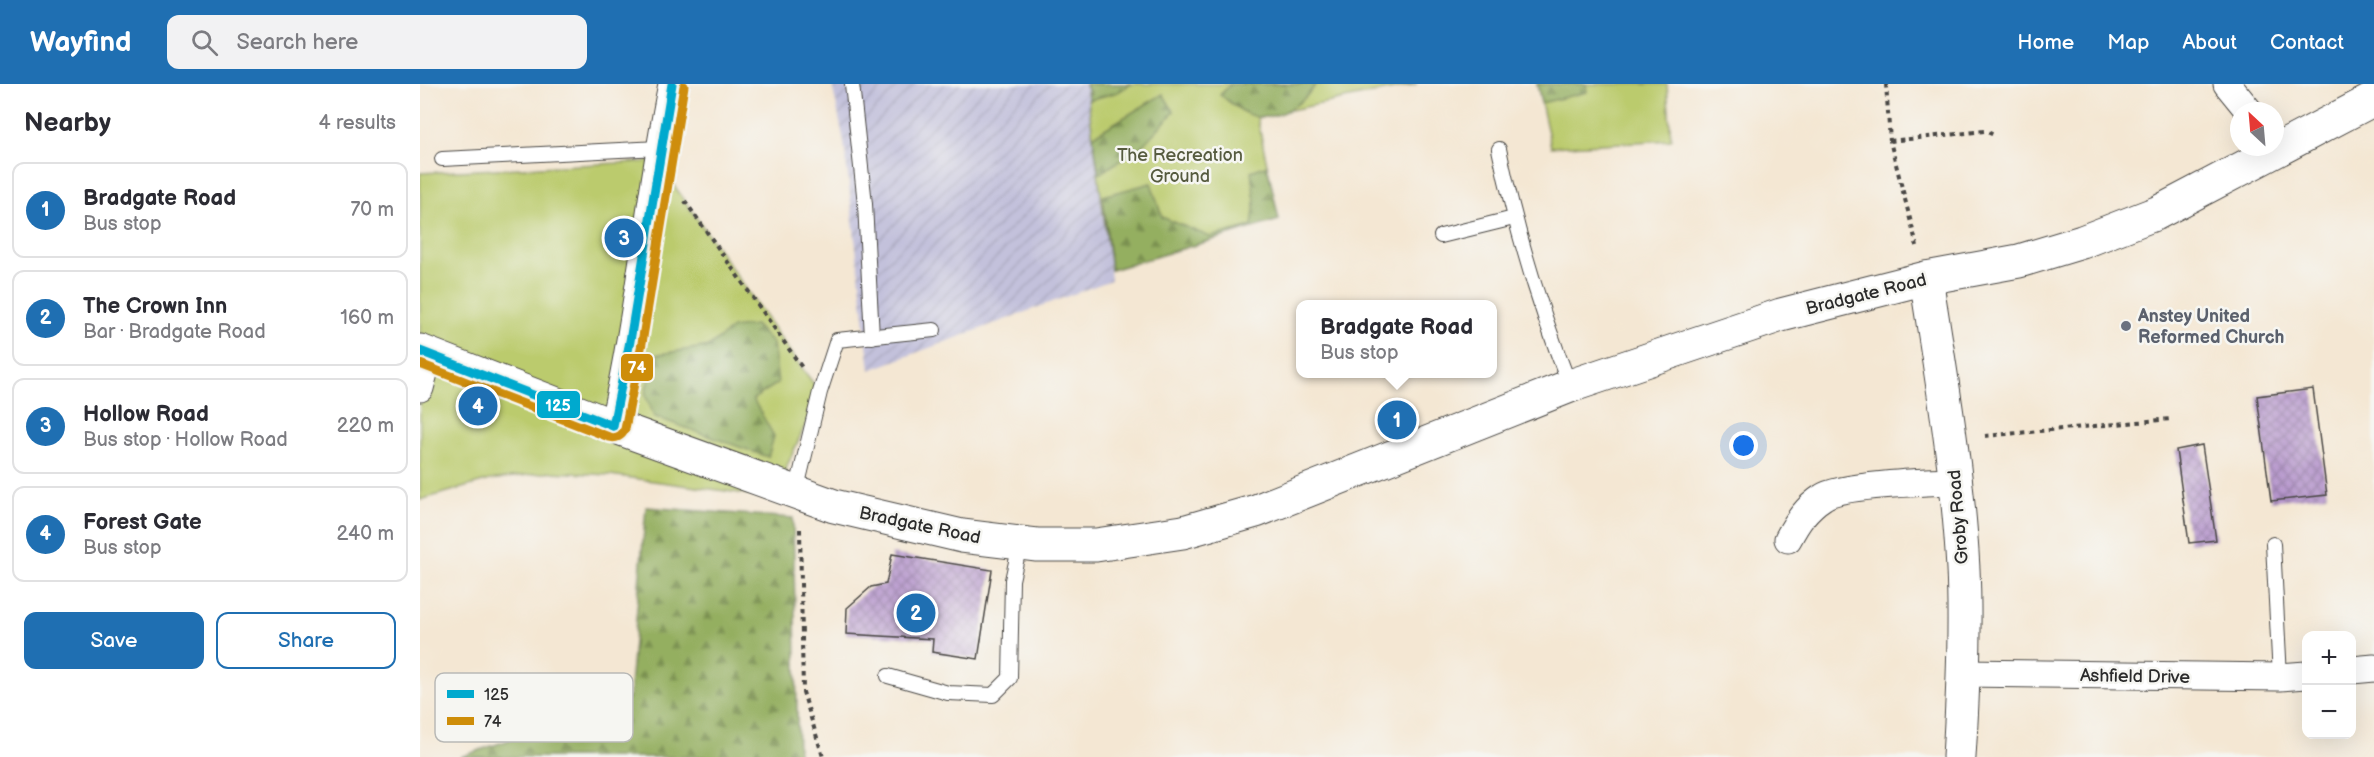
<!DOCTYPE html>
<meta charset="utf-8">
<style>
body{margin:0;font-family:"Balsamiq Sans",sans-serif;background:#f2f2f3;color:#2b2b33}
.controls{position:absolute;right:18px;bottom:18px;display:grid;overflow:hidden;border-radius:12px;box-shadow:0 6px 24px #0002}
.controls button{width:54px;height:54px;display:grid;place-items:center;padding:0;border:0;border-bottom:2px solid #e1e1e2;background:#fff;color:#2b2b33;font:30px sans-serif}
.compass{position:absolute;left:1810px;top:18px;width:54px;height:54px;border-radius:50%;background:#fff;box-shadow:0 6px 24px #0002;rotate:334deg}
.you{position:absolute;left:1324px;top:362px;width:21px;height:21px;margin:-15px;border:4px solid #fff;border-radius:50%;background:#1a73e8;box-shadow:0 0 0 9px #1a73e833}
.badge{display:grid;place-items:center;width:39px;height:39px;border-radius:50%;background:#1f6fb2;color:#fff;font-size:20px;font-weight:700}
.pin{position:absolute;translate:-50% -50%;border:3px solid #fff;box-shadow:0 2px 6px #0006}
.popup{position:absolute;left:876px;top:216px;width:201px;height:78px;box-sizing:border-box;display:grid;place-content:center;border-radius:12px;background:#fff;filter:drop-shadow(0 2px 4px #0005);font-size:20px;white-space:nowrap;color:#7c7c81}
.popup b{font-size:22px;color:#2b2b33}
.popup::after{content:'';position:absolute;left:50%;top:100%;margin-left:-12px;border:12px solid transparent;border-top-color:#fff}
.list{margin:0;padding:0;list-style:none}
h2{display:flex;justify-content:space-between;align-items:center;height:78px;margin:0;padding:0 24px;font-size:26px}
h2 small{font-size:20px;font-weight:400;color:#7c7c81}
.list li{display:grid;grid-template-columns:39px 1fr auto;gap:18px;align-items:center;box-sizing:border-box;height:96px;margin:0 12px 12px;padding:0 12px;border:2px solid #e1e1e2;border-radius:12px}
.list b{display:block;font-size:22px;white-space:nowrap}
.list p{margin:0;font-size:20px;white-space:nowrap;color:#7c7c81}
.list em{font-size:20px;font-style:normal;color:#7c7c81}
.actions{display:flex;gap:12px;padding:18px 24px}
.actions a{flex:1;padding:14px 0;border:2px solid #1f6fb2;border-radius:12px;text-align:center;font-size:21px;color:#1f6fb2}
.actions .main{background:#1f6fb2;color:#fff}
.icon{flex:none;width:33px;height:33px;fill:none;stroke:currentColor;stroke-width:2;stroke-linecap:round;stroke-linejoin:round}
.map{position:relative;flex:none;width:1954px;height:673px;overflow:hidden}
header{display:flex;align-items:center;gap:36px;box-sizing:border-box;height:84px;padding:0 30px;background:#1f6fb2;color:#fff}
header strong{font-size:28px}
nav{display:flex;gap:33px;margin-inline-start:auto;font-size:21px}
.search{width:420px;height:54px;background:#f2f2f3;display:flex;align-items:center;gap:15px;box-sizing:border-box;padding:0 21px;border-radius:12px;color:#7c7c81;font-size:22px}
main{display:flex}
aside{flex:1;background:#fff}
.map>svg:first-child{display:block}
.industrial{fill:url(#industrial-furrows)}
.green{fill:#bbcb6d;stroke:#737b4c;stroke-width:1.5}
.forest{fill:url(#forest-firs);stroke:#606d46;stroke-width:1.5}
.building{fill:url(#building-cross-hatch)}
.lines{fill:none;stroke-linecap:round;stroke-linejoin:round}
.lane-casing{stroke:#494744;stroke-width:16}
.street-casing{stroke:#494744;stroke-width:29}
.secondary-casing{stroke:#494744;stroke-width:35}
.path{stroke:#494744;stroke-width:4;stroke-dasharray:4.5 4.5;stroke-linecap:butt}
.lane{stroke:#fff;stroke-width:14}
.street{stroke:#fff;stroke-width:27}
.secondary{stroke:#fff;stroke-width:33}
.bus-1-casing{stroke:#f6f6f2;stroke-width:14}
.bus-2-casing{stroke:#f6f6f2;stroke-width:14}
.bus-1{stroke:#00a9ce;stroke-width:9}
.bus-2{stroke:#ce8d09;stroke-width:9}
.worship-dot{fill:#6b7280;stroke:#f6f6f2;stroke-width:2}
.labels{text-anchor:middle;stroke-width:5;stroke-linejoin:round;paint-order:stroke}
.park-label{font-size:18px;fill:#565b3f;stroke:#f6f6f2}
.street-label{font-size:18px;fill:#2b2b2b;stroke:#f6f6f2}
.worship-label{font-size:18px;font-weight:bold;fill:#5b616d;stroke:#f6f6f2;text-anchor:start}
.key{fill:#f6f6f2;stroke:#b9b9b6;stroke-width:1.5}
.key-label{font-size:16px;fill:#2b2b2b}
.line-badge{stroke:#f6f6f2;stroke-width:2}
.badge-label{font-size:16px;text-anchor:middle;font-weight:bold;fill:#fff}
</style>
<header>
<strong>Wayfind</strong>
<div class="search"><svg class="icon" aria-label="search" viewBox="0 0 24 24"><circle cx="10" cy="10" r="6"/><path d="M15 15l6 6"/></svg>Search here</div>
<nav><a>Home</a><a>Map</a><a>About</a><a>Contact</a></nav>
</header>
<main>
<aside>
<h2>Nearby<small>4 results</small></h2>
<ul class="list">
<li><span class="badge">1</span><div><b>Bradgate Road</b><p>Bus stop</p></div><em>70 m</em></li>
<li><span class="badge">2</span><div><b>The Crown Inn</b><p>Bar · Bradgate Road</p></div><em>160 m</em></li>
<li><span class="badge">3</span><div><b>Hollow Road</b><p>Bus stop · Hollow Road</p></div><em>220 m</em></li>
<li><span class="badge">4</span><div><b>Forest Gate</b><p>Bus stop</p></div><em>240 m</em></li>
</ul>
<div class="actions"><a class="main">Save</a><a>Share</a></div>
</aside>
<div class="map">
<svg width="1954" height="673" viewBox="0 0 1954 673">
<defs>
<pattern id="industrial-furrows" width="10" height="10" patternUnits="userSpaceOnUse" patternTransform="scale(1.5)"><rect width="10" height="10" fill="#c3c1db"/><path d="M-1 1l2-2M0 10L10 0M9 11l2-2" fill="none" stroke="#a8a6bc"/></pattern>
<pattern id="forest-firs" width="22" height="20" patternUnits="userSpaceOnUse" patternTransform="scale(1.5)"><rect width="22" height="20" fill="#94af60"/><path d="M5 1l3.5 6h-7zM16 11l3.5 6h-7z" fill="#798f4f"/></pattern>
<pattern id="building-cross-hatch" width="8" height="8" patternUnits="userSpaceOnUse" patternTransform="scale(1.5)"><rect width="8" height="8" fill="#b696cc"/><path d="M0 0l8 8M0 8l8-8" fill="none" stroke="#947ba6"/></pattern>
</defs>
<rect width="100%" height="100%" fill="#f6f6f2"/>
<filter id="ink" filterUnits="userSpaceOnUse"><feTurbulence type="fractalNoise" baseFrequency=".0167" numOctaves="2"/><feDisplacementMap in="SourceGraphic" scale="12" xChannelSelector="R" yChannelSelector="G"/><feConvolveMatrix kernelMatrix="1 2 1 2 8 2 1 2 1" color-interpolation-filters="sRGB"/></filter>
<filter id="wash" filterUnits="userSpaceOnUse"><feTurbulence type="fractalNoise" baseFrequency=".008" numOctaves="4" result="noise"/><feDisplacementMap in="SourceGraphic" scale="24" xChannelSelector="R" yChannelSelector="G"/><feGaussianBlur stdDeviation="1.35" result="paint"/><feColorMatrix in="noise" values="0 0 0 0 0 0 0 0 0 0 0 0 0 0 0 0 0 1.4 0 .05"/><feComposite in="paint" operator="in"/></filter>
<g filter="url(#wash)">
<rect width="100%" height="100%" fill="#f4e7d3"/>
<path class="industrial" d="M412 0H666L683 112 691 196 450 286 424 58Z"/>
<g class="green">
<path d="M666 0H997L837 33 859 136 691 186Z"/>
<path d="M1117 0H1247L1251 56 1131 63Z"/>
<path d="M237 77 370 268 400 308 367 382 362 415 190 391 131 388 70 396 0 416V89Z"/>
</g>
<g class="forest">
<path d="M666 0H711L698 8 669 16Z"/>
<path d="M811 0H896C885 18 859 36 837 33 824 31 810 18 800 11Z"/>
<path d="M1117 0H1166L1167 8 1121 19Z"/>
<path d="M743 10 754 28 720 64 679 90 673 52Z"/>
<path d="M847 81 859 136 691 186 683 112 731 99 742 133 790 153 832 142 835 118 831 87Z"/>
<path d="M335 241 353 260 358 299 333 315 354 352 348 373 235 333 225 311 234 271 290 262 312 244Z"/>
<path d="M226 423 373 434 378 673H40L209 614Z"/>
</g>
<g id="blocks">
<g class="building">
<path d="M1893 305 1907 411 1851 417 1837 312Z"/>
<path d="M1782 361 1796 456 1769 459 1756 366Z"/>
<path d="M472 470 572 486 558 575 512 568 513 555 426 550 427 524 451 503 466 500Z"/>
</g>
</g>
</g>
<g filter="url(#ink)">
<use href="#blocks" fill-opacity="0" stroke="#494744" stroke-width="1.5"/>
<g class="lines">
<g class="lane-casing">
<g id="lane">
<path d="M432 0 445 120 452 253"/>
<path d="M1079 65C1096 146 1120 225 1150 302"/>
<path d="M22 75 239 64"/>
<path d="M1021 152 1094 134"/>
<path d="M376 408 400 308 417 256 514 246"/>
<path d="M1853 460 1860 593"/>
<path d="M468 592 528 609 573 611 590 594 592 496 600 460"/>
</g>
</g>
<g class="street-casing">
<g id="street">
<path d="M1807 0 1829 27"/>
<path d="M0 304 9 270"/>
<path d="M193 342C219 229 229 113 252 0"/>
<path d="M1368 455C1377 438 1386 424 1403 413 1420 401 1509 398 1535 397"/>
<path d="M1932 586 1954 584"/>
<path d="M1544 589 1860 593 1886 591"/>
</g>
</g>
<g class="secondary-casing">
<g id="secondary">
<path d="M1506 194C1521 291 1538 388 1543 485 1546 548 1543 610 1539 673"/>
<path d="M0 267 193 342 414 422 542 452 617 461H676L763 448 836 427 1150 302 1361 231 1506 194 1599 177 1662 158 1737 129 1954 15"/>
</g>
</g>
<g class="path">
<path d="M1466 0 1470 57 1497 162"/>
<path d="M1470 57 1565 47 1576 52"/>
<path d="M265 117 383 285"/>
<path d="M1565 352 1751 335"/>
<path d="M380 445 383 608 403 673"/>
</g>
<use href="#lane" class="lane"/>
<use href="#street" class="street"/>
<use href="#secondary" class="secondary"/>
<g class="bus-1-casing">
<g id="bus-1">
<path d="M0 267 193 342"/>
<path d="M193 342 210 257 252 0"/>
</g>
</g>
<g class="bus-2-casing">
<path id="bus-2" d="M0 280 189 353C196 355 202 352 205 345L222 259 264 2"/>
</g>
<use href="#bus-1" class="bus-1"/>
<use href="#bus-2" class="bus-2"/>
</g>
</g>
<circle class="worship-dot" cx="1706" cy="242" r="6"/>
<g class="labels">
<g class="park-label">
<text x="760" y="77">The Recreation<tspan x="760" dy="21">Ground</tspan></text>
</g>
<g class="street-label">
<text transform="translate(1446 210) rotate(-14)" y="6">Bradgate Road</text>
<text transform="translate(1538 433) rotate(-95)" y="6">Groby Road</text>
<text transform="translate(500 441) rotate(12)" y="6">Bradgate Road</text>
<text transform="translate(1715 592) rotate(1)" y="6">Ashfield Drive</text>
</g>
<g class="worship-label">
<text x="1718" y="238">Anstey United<tspan x="1718" dy="21">Reformed Church</tspan></text>
</g>
</g>
<rect x="15" y="589" width="198" height="69" rx="9" class="key"/>
<rect x="27" y="606" width="27" height="8" fill="#00a9ce"/>
<rect x="27" y="633" width="27" height="8" fill="#ce8d09"/>
<g class="key-label">
<text x="64" y="616">125</text>
<text x="64" y="643">74</text>
</g>
<g class="line-badge">
<rect x="200" y="269" width="34" height="29" rx="6" fill="#ce8d09"/>
<rect x="116" y="306" width="45" height="29" rx="6" fill="#00a9ce"/>
</g>
<g class="badge-label">
<text x="217" y="289">74</text>
<text x="138" y="327">125</text>
</g>
</svg>
<div class="controls">
<button>+</button>
<button>−</button>
</div>
<svg class="compass" viewBox="-18 -18 36 36"><path d="M0-13l5 13h-10z" fill="#e53935"/><path d="M0 13l5-13h-10z" fill="#7c7c81"/></svg>
<div class="you"></div>
<div class="pin badge" style="left:977px;top:336px">1</div>
<div class="popup"><b>Bradgate Road</b>Bus stop</div>
<div class="pin badge" style="left:496px;top:529px">2</div>
<div class="pin badge" style="left:204px;top:154px">3</div>
<div class="pin badge" style="left:58px;top:322px">4</div>
</div>
</main>
